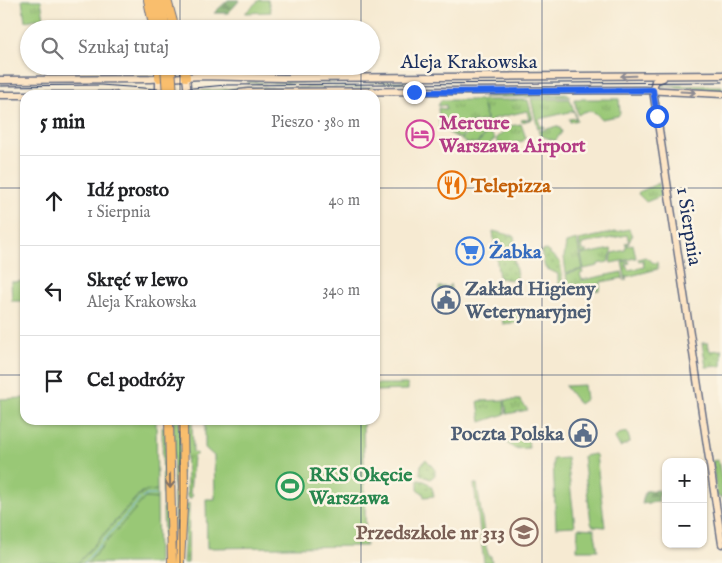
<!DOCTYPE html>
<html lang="pl">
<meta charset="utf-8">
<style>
body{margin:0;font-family:"IM FELL English",serif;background:#f6f6f6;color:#202124}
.controls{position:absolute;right:15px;bottom:15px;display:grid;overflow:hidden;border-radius:10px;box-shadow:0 1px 4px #0004}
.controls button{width:45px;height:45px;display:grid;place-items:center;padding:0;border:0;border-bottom:1px solid #e0e0e0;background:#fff;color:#202124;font:25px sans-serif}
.stop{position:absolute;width:15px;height:15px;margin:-11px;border:4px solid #2563eb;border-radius:50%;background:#fff}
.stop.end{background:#2563eb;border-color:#fff;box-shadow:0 1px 5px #0008}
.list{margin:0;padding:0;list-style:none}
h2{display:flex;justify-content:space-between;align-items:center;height:65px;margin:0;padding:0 20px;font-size:21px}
h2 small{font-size:16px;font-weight:400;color:#757577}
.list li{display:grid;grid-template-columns:32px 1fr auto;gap:15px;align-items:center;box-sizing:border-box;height:90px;padding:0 20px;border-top:1px solid #e0e0e0}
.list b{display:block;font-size:19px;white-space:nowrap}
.list p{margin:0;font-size:16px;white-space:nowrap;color:#757577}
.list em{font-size:16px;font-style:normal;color:#757577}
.icon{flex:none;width:28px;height:28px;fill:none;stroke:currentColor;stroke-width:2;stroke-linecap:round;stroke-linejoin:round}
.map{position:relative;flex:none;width:722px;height:563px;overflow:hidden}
.search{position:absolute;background:#fff;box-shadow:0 1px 4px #0004;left:20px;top:20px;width:360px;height:55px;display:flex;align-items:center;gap:12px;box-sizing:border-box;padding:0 18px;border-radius:28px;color:#757577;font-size:19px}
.panel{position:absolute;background:#fff;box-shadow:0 1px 4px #0004;left:20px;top:90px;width:360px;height:335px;border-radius:15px}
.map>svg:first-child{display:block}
.grass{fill:url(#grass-tufts);stroke:#5a7c6a}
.forest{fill:url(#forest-firs);stroke:#4a6e62}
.park{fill:url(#park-dots);stroke:#5a7c6a}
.garden{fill:#99c876;stroke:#5a7c6a}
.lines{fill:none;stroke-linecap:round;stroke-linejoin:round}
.stream{stroke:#80b0eb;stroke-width:1}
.secondary-casing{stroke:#687087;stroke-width:9}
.primary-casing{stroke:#687087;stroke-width:10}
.secondary{stroke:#fde5c5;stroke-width:6}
.primary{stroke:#f9be6d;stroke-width:8}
.tram{stroke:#1b2f5e;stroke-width:1}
.primary-bridge-casing{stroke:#687087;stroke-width:10;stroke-linecap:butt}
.primary-bridge{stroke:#f9be6d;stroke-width:8}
.oneway{stroke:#8c8a92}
.oneway2{stroke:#7f6f65}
.route{stroke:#2563eb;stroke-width:6}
.grid{fill:none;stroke:#1b2f5e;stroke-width:1;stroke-opacity:0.55}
.labels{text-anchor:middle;stroke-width:5;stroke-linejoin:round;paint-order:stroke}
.street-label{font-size:20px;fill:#1b2f5e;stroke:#fcf5e5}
.hotel-label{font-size:20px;font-weight:bold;fill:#b23c85;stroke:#fcf5e5;text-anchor:start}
.food-label{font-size:20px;font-weight:bold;fill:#c56008;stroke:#fcf5e5;text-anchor:start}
.shop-label{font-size:20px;font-weight:bold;fill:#366cbe;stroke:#fcf5e5;text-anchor:start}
.service-label{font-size:20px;font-weight:bold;fill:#4e5e75;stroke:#fcf5e5;text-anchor:start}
.leisure-label{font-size:20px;font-weight:bold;fill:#27864d;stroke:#fcf5e5;text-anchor:start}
.education-label{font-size:20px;font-weight:bold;fill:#785e54;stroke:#fcf5e5;text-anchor:end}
</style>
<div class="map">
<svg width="722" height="563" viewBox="0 0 722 563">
<defs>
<pattern id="grass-tufts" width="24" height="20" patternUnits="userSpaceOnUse" patternTransform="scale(1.25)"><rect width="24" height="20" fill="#99c876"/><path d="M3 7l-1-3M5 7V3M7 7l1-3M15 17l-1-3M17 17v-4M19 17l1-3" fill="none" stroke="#7ca364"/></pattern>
<pattern id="forest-firs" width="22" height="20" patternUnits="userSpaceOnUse" patternTransform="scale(1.25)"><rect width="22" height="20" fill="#7aac67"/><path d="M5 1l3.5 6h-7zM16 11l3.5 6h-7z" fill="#638c58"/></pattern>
<pattern id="park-dots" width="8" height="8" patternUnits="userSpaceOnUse" patternTransform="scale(1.25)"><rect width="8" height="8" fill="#99c876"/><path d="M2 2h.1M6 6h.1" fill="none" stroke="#7ca364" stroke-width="1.8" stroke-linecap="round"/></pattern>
</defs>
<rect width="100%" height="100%" fill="#fcf5e5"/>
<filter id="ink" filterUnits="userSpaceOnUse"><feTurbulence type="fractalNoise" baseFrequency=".02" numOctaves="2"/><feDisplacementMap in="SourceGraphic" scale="10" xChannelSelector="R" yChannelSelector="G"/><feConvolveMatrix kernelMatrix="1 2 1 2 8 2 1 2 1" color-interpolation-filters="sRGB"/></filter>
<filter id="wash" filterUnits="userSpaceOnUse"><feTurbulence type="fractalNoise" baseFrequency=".0096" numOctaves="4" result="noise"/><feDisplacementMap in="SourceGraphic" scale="20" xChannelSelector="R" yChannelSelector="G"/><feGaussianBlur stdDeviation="1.12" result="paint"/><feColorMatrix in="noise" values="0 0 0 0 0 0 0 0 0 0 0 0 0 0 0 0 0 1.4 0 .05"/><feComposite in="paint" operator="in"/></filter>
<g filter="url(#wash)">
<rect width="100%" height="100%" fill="#f6ead2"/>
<g class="grass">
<path d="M22 0H41L44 18 25 21Z"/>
<path d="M259 0H268L271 12 245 13Z"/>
<path d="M416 81V82L248 83V82Z"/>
<path d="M656 85 722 86V90L657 86Z"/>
<path d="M374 87V88L238 89 210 95H200L199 91 236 88Z"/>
<path d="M567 94 570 97H483L494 95Z"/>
<path d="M531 99H570L577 120 570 122 569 119 576 118 574 111 539 119 540 126H544L545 127 538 129Z"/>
<path d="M574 99H619L620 113 618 116 601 119C594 109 587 109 578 115Z"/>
<path d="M441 100H528L533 119 522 122 521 120 529 119 527 111 492 119 493 126 497 127 490 129 482 102 486 120 443 129 440 128 438 108 446 109V105L438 106Z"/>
<path d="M472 124 460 139 447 132 449 129Z"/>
<path d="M521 124 526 138 523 141 500 146 496 139 510 126Z"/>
<path d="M473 126 488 131 477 143 469 144 461 140Z"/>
<path d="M559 126 562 132 555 141 540 135 538 131Z"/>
<path d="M489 131 495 139 488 145V148L480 150 478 143Z"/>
<path d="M659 183 661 196 646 202 638 194 639 192Z"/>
<path d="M629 229 632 236 628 244 626 245 625 243 629 242 627 235 582 244 583 251H587V253L581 254 579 240Z"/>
<path d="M577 240 583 269 566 273 564 257 566 243Z"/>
<path d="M633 244 636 258 611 263 610 261 613 253 625 250 626 246Z"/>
<path d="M611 249 612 252 608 262 598 264V266L584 269 581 255Z"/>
<path d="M645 257 654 263 657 262 658 269 626 277V281L622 262 629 261 630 263 626 264 628 270 644 267 643 260 639 261 638 259Z"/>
<path d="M582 270 583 273 580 274 582 280 622 272 624 281 623 278 601 282 600 290 569 294 566 274Z"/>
<path d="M375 384H406L408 385V390L375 391Z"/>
<path d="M584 385 586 399 579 404 565 386Z"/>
<path d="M504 400 505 414 481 422 478 401Z"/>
<path d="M505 400H520L528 410 507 414Z"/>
<path d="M173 420H180L181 485 177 563H175Z"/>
<path d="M188 420H192L193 452 196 453V455L193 456 190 494 193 495 190 499 187 497 186 432Z"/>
<path d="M162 427H165L166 433 169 563H164Z"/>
<path d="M627 432 630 441 627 444 620 447 615 438 618 434Z"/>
<path d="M718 460 722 482V498L717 496 712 461Z"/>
<path d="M474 484H477L486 547 489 556H491L492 563H484Z"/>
<path d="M149 490H157V499L145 498 88 563H78L142 492Z"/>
<path d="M189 503 188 563H183L186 505Z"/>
</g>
<g class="forest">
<path d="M228 0H240L228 13H214Z"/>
<path d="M659 490 658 502 642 504 645 491Z"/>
</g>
<g class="park">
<path d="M493 231 514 236 515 243 511 244 518 281 499 278Z"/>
<path d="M546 250 560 262 563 284H558V274L545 268 541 251Z"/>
<path d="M702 343H708L710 351 722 350V366L706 367Z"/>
<path d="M526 436 528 438 529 448 515 449 508 444 507 441 510 439Z"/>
<path d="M426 459 435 470V475L430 479 420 474 421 465Z"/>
<path d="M418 480C428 480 433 486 434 496L424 497 423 493 418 490Z"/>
</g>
<g class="garden">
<path d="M25 281V301H12L11 282Z"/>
<path d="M450 284 454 306 451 309H438L439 287H449Z"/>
<path d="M520 310 521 322 503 324 502 313Z"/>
<path d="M25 398V420H156L157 490 141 492 78 563H0V399Z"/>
<path d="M205 420H363L366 546 207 548 206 499H215L214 456 205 448Z"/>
<path d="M595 454 596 455 605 527 593 526 591 523 583 456Z"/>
<path d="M567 458 575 526 556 527 553 459Z"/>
<path d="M145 498 157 499 158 563H88Z"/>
<path d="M578 528 594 529 598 550H577Z"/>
</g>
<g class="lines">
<path class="stream" d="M84 563 140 499 147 495H157"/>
</g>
</g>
<g filter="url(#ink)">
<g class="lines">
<g class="secondary-casing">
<g id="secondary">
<path d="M186 77 188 95"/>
<path d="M663 78 655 81 653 90 722 544"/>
<path d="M0 80 150 79 201 76 284 78 722 75"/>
<path d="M0 95H115"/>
<path d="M159 95V78"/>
<path d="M225 95 248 92 644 90 722 94"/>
</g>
</g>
<g class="primary-casing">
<g id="primary">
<path d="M148 0 154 29"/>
<path d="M154 0 160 29"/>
<path d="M161 0 166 29"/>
<path d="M167 0 175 29"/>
<path d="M184 66 186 77"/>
<path d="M159 78V66"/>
<path d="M169 420 172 563"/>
<path d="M180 563 184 487 183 420"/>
</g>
</g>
<use href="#secondary" class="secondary"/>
<use href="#primary" class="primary"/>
<path class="tram" d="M0 86 100 85 172 90 226 85 722 82"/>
<g class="primary-bridge-casing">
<g id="primary-bridge">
<path d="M165 66 167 95"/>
<path d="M171 66 173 95"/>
</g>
</g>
<use href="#primary-bridge" class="primary-bridge"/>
</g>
<defs><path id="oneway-shaft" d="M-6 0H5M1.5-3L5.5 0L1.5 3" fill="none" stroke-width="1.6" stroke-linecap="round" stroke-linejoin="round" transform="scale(1.25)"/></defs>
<g class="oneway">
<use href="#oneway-shaft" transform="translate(628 76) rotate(178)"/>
<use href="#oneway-shaft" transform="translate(688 92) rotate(3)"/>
</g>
<use class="oneway2" href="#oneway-shaft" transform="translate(170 481) rotate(89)"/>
</g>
<g class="lines" filter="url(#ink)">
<path class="route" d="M414 92 653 90 657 116"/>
</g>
<path class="grid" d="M180 0V29M361 0V29M542 0V563M180 66V95M361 66V95M0 188H25M375 188H722M0 375H25M375 375H722M180 420V563M361 420V563"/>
<defs>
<g id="hotel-ring" transform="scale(1.4375)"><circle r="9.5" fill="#fcf5e5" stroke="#d1479c" stroke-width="1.5"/><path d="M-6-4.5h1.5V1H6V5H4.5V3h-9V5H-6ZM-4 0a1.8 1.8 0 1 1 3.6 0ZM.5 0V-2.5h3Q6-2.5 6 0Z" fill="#d1479c"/></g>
<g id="restaurant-ring" transform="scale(1.4375)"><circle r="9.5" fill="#fcf5e5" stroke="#e8710a" stroke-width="1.5"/><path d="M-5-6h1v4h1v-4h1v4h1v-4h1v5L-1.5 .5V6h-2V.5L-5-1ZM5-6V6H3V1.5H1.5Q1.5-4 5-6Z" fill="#e8710a"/></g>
<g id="supermarket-ring" transform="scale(1.4375)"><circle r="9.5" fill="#fcf5e5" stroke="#3f7fe0" stroke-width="1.5"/><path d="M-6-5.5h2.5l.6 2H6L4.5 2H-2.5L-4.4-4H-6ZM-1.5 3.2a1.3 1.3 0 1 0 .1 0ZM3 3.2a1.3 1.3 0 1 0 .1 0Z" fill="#3f7fe0"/></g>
<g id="civic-ring" transform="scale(1.4375)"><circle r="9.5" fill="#fcf5e5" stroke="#5c6f8a" stroke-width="1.5"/><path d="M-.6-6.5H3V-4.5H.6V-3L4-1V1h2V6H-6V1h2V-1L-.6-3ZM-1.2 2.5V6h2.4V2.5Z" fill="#5c6f8a"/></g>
<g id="stadium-ring" transform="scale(1.4375)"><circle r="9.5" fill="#fcf5e5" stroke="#2e9e5b" stroke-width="1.5"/><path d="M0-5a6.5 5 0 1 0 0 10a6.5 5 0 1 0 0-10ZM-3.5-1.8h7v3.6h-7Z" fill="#2e9e5b"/></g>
<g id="school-ring" transform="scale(1.4375)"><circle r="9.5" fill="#fcf5e5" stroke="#8d6e63" stroke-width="1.5"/><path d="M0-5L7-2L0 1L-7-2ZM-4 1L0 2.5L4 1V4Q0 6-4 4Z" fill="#8d6e63"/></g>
</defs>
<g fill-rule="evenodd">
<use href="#hotel-ring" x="420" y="134"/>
<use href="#restaurant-ring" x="452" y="185"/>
<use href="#supermarket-ring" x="470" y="251"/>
<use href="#civic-ring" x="446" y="300"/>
<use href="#civic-ring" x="583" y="433"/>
<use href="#stadium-ring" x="290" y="486"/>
<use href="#school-ring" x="524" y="532"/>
</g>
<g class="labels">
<g class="street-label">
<text x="469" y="68">Aleja Krakowska</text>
<text transform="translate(690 226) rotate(81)" y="7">1 Sierpnia</text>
</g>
<g class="hotel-label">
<text x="439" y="129">Mercure<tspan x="439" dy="23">Warszawa Airport</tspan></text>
</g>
<g class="food-label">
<text x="471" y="192">Telepizza</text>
</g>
<g class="shop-label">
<text x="489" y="258">Żabka</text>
</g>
<g class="service-label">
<text x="465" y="295">Zakład Higieny<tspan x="465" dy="23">Weterynaryjnej</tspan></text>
<text x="564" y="440" text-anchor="end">Poczta Polska</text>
</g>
<g class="leisure-label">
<text x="309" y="481">RKS Okęcie<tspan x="309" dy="23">Warszawa</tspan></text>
</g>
<g class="education-label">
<text x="505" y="539">Przedszkole nr 313</text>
</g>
</g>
</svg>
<div class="controls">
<button>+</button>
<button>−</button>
</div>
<div class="stop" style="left:657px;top:116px"></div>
<div class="stop end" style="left:414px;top:92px"></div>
<div class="search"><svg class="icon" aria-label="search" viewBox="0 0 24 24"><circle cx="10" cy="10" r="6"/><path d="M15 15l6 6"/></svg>Szukaj tutaj</div>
<section class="panel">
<h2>5 min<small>Pieszo · 380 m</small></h2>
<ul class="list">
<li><svg class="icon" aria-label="ahead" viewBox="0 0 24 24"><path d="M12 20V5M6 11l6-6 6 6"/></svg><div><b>Idź prosto</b><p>1 Sierpnia</p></div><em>40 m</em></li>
<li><svg class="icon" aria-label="left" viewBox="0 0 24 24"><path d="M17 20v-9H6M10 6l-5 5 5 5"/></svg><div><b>Skręć w lewo</b><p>Aleja Krakowska</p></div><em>340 m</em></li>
<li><svg class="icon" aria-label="arrive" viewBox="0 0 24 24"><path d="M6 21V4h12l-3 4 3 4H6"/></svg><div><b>Cel podróży</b></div></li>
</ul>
</section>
</div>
